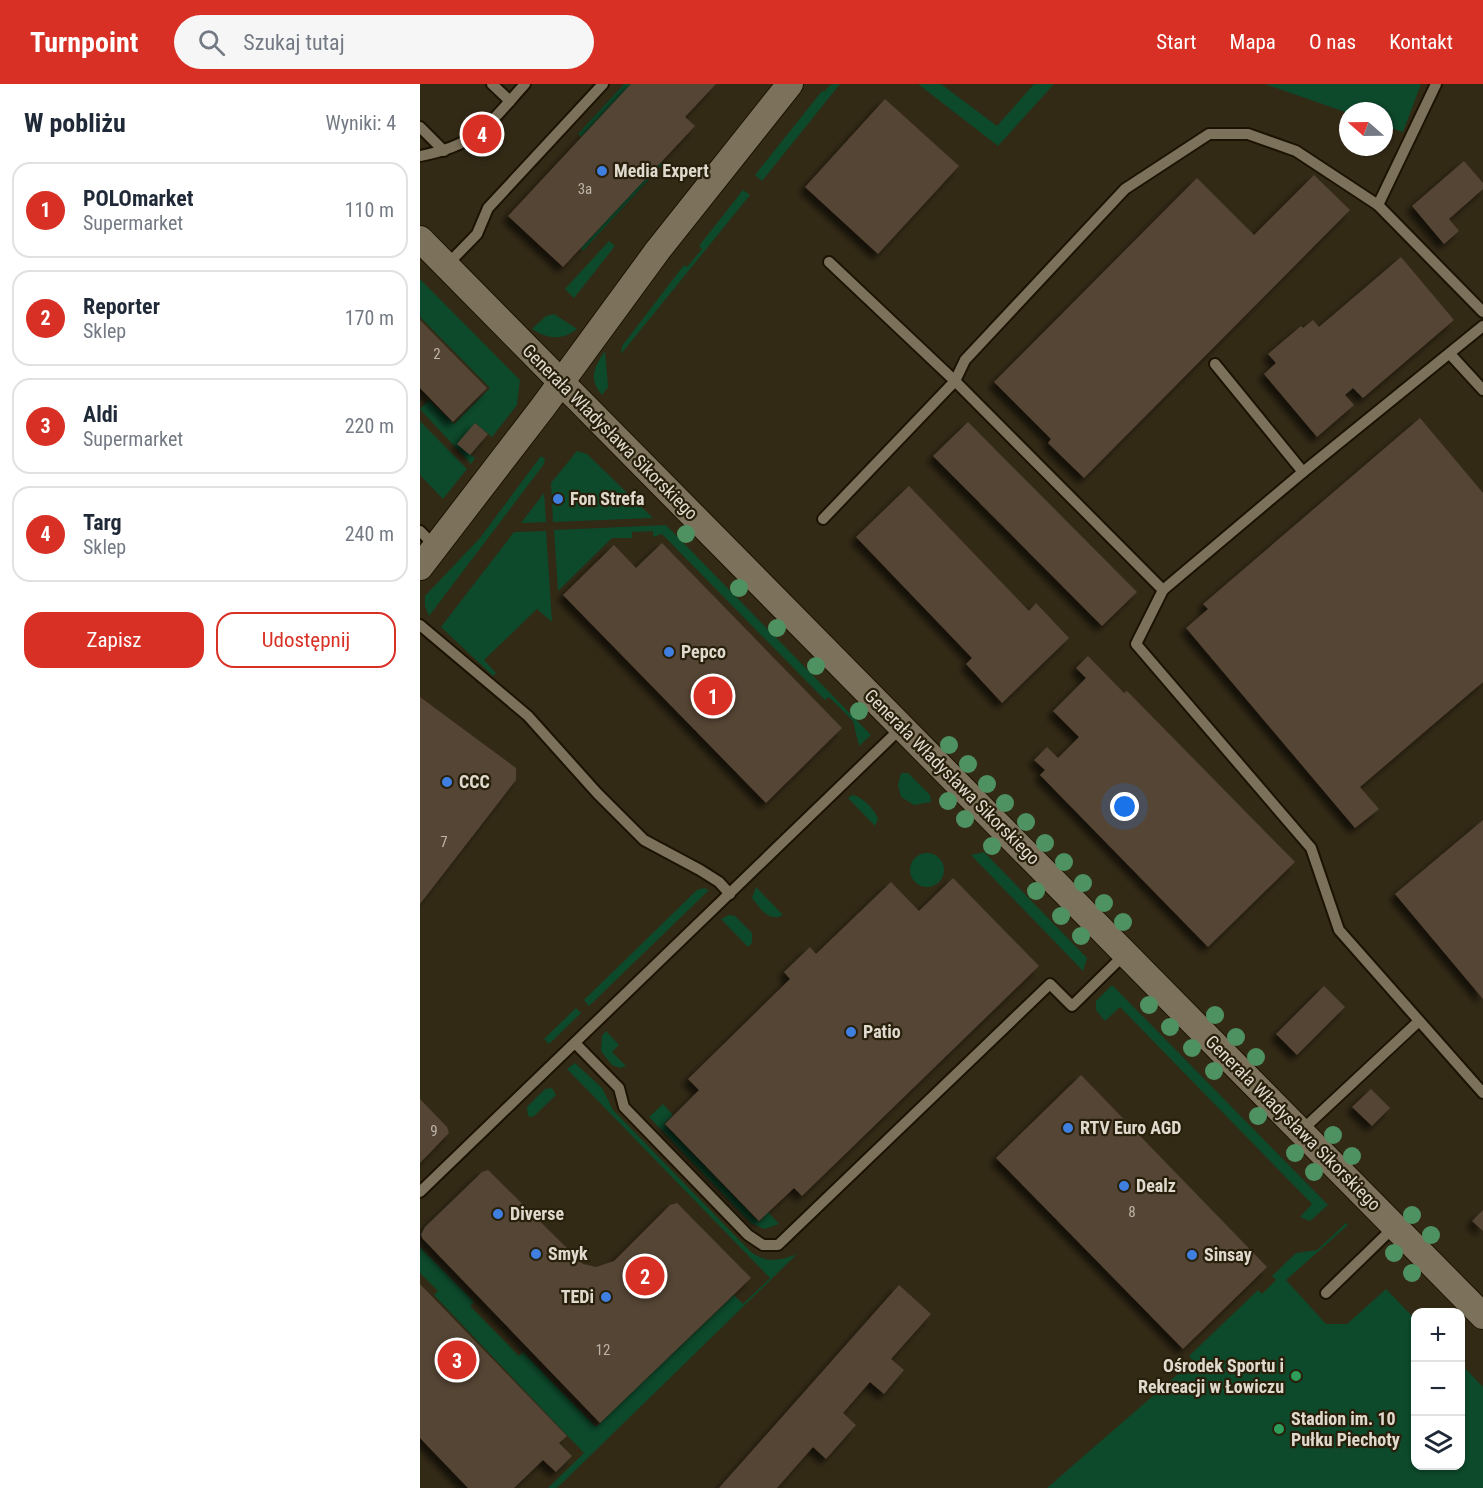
<!DOCTYPE html>
<html lang="pl">
<meta charset="utf-8">
<style>
body{margin:0;font-family:"Roboto Condensed",sans-serif;background:#f6f6f7;color:#1f2937}
.controls{position:absolute;right:18px;bottom:18px;display:grid;overflow:hidden;border-radius:12px;box-shadow:0 2px 4px #0004}
.controls button{width:54px;height:54px;display:grid;place-items:center;padding:0;border:0;border-bottom:2px solid #e0e1e3;background:#fff;color:#1f2937;font:30px sans-serif}
.compass{position:absolute;left:919px;top:18px;width:54px;height:54px;border-radius:50%;background:#fff;box-shadow:0 2px 4px #0004;rotate:290deg}
.you{position:absolute;left:705px;top:723px;width:21px;height:21px;margin:-15px;border:4px solid #fff;border-radius:50%;background:#1a73e8;box-shadow:0 0 0 9px #1a73e833}
.badge{display:grid;place-items:center;width:39px;height:39px;border-radius:50%;background:#d93025;color:#fff;font-size:20px;font-weight:700}
.pin{position:absolute;translate:-50% -50%;border:3px solid #fff;box-shadow:0 2px 6px #0006}
.list{margin:0;padding:0;list-style:none}
h2{display:flex;justify-content:space-between;align-items:center;height:78px;margin:0;padding:0 24px;font-size:26px}
h2 small{font-size:20px;font-weight:400;color:#747a83}
.list li{display:grid;grid-template-columns:39px 1fr auto;gap:18px;align-items:center;box-sizing:border-box;height:96px;margin:0 12px 12px;padding:0 12px;border:2px solid #e0e1e3;border-radius:18px}
.list b{display:block;font-size:22px;white-space:nowrap}
.list p{margin:0;font-size:20px;white-space:nowrap;color:#747a83}
.list em{font-size:20px;font-style:normal;color:#747a83}
.actions{display:flex;gap:12px;padding:18px 24px}
.actions a{flex:1;padding:14px 0;border:2px solid #d93025;border-radius:18px;text-align:center;font-size:21px;color:#d93025}
.actions .main{background:#d93025;color:#fff}
.icon{flex:none;width:33px;height:33px;fill:none;stroke:currentColor;stroke-width:2;stroke-linecap:round;stroke-linejoin:round}
.map{position:relative;flex:none;width:1063px;height:1404px;overflow:hidden}
header{display:flex;align-items:center;gap:36px;box-sizing:border-box;height:84px;padding:0 30px;background:#d93025;color:#fff}
header strong{font-size:28px}
nav{display:flex;gap:33px;margin-inline-start:auto;font-size:21px}
.search{width:420px;height:54px;background:#f6f6f7;display:flex;align-items:center;gap:15px;box-sizing:border-box;padding:0 21px;border-radius:33px;color:#747a83;font-size:22px}
main{display:flex}
aside{flex:1;background:#fff}
.map>svg:first-child{display:block}
.green{fill:#0d492b}
.building{fill:#554434;filter:url(#shadow)}
.lines{fill:none;stroke-linecap:round;stroke-linejoin:round}
.service-casing{stroke:#1b1201;stroke-width:14}
.tertiary-casing{stroke:#1b1201;stroke-width:28}
.service{stroke:#7c715b;stroke-width:10}
.tertiary{stroke:#7c715b;stroke-width:26}
.tree{fill:#4f9261}
.shop-dot{fill:#3f7fe0;stroke:#29200c;stroke-width:2}
.leisure-dot{fill:#2e9e5b;stroke:#29200c;stroke-width:2}
.labels{text-anchor:middle;stroke-width:4.5;stroke-linejoin:round;paint-order:stroke}
.number-label{font-size:15px;fill:#bdb4a8}
.poi-label{font-size:18px;font-weight:bold;fill:#e0dace;stroke:#29200c;text-anchor:start}
.street-label{font-size:18px;fill:#e0dace;stroke:#29200c}
</style>
<header>
<strong>Turnpoint</strong>
<div class="search"><svg class="icon" aria-label="search" viewBox="0 0 24 24"><circle cx="10" cy="10" r="6"/><path d="M15 15l6 6"/></svg>Szukaj tutaj</div>
<nav><a>Start</a><a>Mapa</a><a>O nas</a><a>Kontakt</a></nav>
</header>
<main>
<aside>
<h2>W pobliżu<small>Wyniki: 4</small></h2>
<ul class="list">
<li><span class="badge">1</span><div><b>POLOmarket</b><p>Supermarket</p></div><em>110 m</em></li>
<li><span class="badge">2</span><div><b>Reporter</b><p>Sklep</p></div><em>170 m</em></li>
<li><span class="badge">3</span><div><b>Aldi</b><p>Supermarket</p></div><em>220 m</em></li>
<li><span class="badge">4</span><div><b>Targ</b><p>Sklep</p></div><em>240 m</em></li>
</ul>
<div class="actions"><a class="main">Zapisz</a><a>Udostępnij</a></div>
</aside>
<div class="map">
<svg width="1063" height="1404" viewBox="0 0 1063 1404">
<defs>
<filter id="shadow"><feDropShadow dx="-5.5" dy="5.5" stdDeviation="3" flood-color="#0009"/></filter>
</defs>
<rect width="100%" height="100%" fill="#332a16"/>
<g class="green">
<path d="M204 0H211L161 53 158 50Z"/>
<path d="M411 0H420L342 97 335 91 402 7 404 8Z"/>
<path d="M498 0H521L577 42 614 0H634L578 62Z"/>
<path d="M845 0H1001L983 48 964 42V27H928V29Z"/>
<path d="M242 77 244 79 163 167 161 164Z"/>
<path d="M323 106 330 111 201 270 202 262 264 181 267 183 282 165 279 162Z"/>
<path d="M189 157 195 162 154 214 145 205Z"/>
<path d="M0 195 100 296 97 321 72 353 55 339 37 360 55 374 51 380 0 325 9 316 34 340 70 304 0 233Z"/>
<path d="M134 230 157 245C142 257 127 255 112 245L126 232Z"/>
<path d="M185 267 188 303 182 311C168 295 174 283 185 267Z"/>
<path d="M0 337 47 385 23 415 0 391Z"/>
<path d="M157 367 167 370 233 434 133 438 131 399Z"/>
<path d="M121 372 125 375 124 380 9 532 5 522V512L60 454Z"/>
<path d="M124 409 126 438 101 439Z"/>
<path d="M246 441 451 651 439 662 433 637 409 613 405 616 242 450 233 453V447L212 448V454H192L138 507 134 446Z"/>
<path d="M126 447 132 538 117 525 64 576 76 589 73 592 21 543 94 448Z"/>
<path d="M481 689H488L510 711 511 718 494 721 481 713 478 701Z"/>
<path d="M432 711C442 712 455 726 458 735L455 742 428 714Z"/>
<path d="M564 768 667 874 663 887 551 771Z"/>
<circle cx="507" cy="786" r="17"/>
<path d="M336 803 363 831C349 839 340 824 332 814Z"/>
<path d="M284 804 289 806 169 922 164 916 277 806Z"/>
<path d="M309 831 315 832 332 849V859L328 863 301 835Z"/>
<path d="M692 901 908 1121 890 1137 880 1133 892 1120 700 923 685 937 676 926V917Z"/>
<path d="M156 924 161 929 129 960 124 955Z"/>
<path d="M186 947 199 961 192 968 206 982 201 984 192 981 181 967 182 952Z"/>
<path d="M155 979 182 1004 193 1026 331 1168C346 1179 360 1177 377 1170L137 1404H128L164 1369 14 1211 18 1207 0 1189V1163L54 1218 50 1222 99 1272 103 1268 176 1343 314 1211 323 1220 350 1194 147 985Z"/>
<path d="M132 1004 136 1011 113 1033 108 1032 107 1023 125 1005Z"/>
<path d="M243 1020 253 1031 244 1040 339 1138 348 1128 359 1140 344 1145 331 1139 229 1033Z"/>
<path d="M926 1139 928 1141 866 1196 906 1240H927L966 1205 995 1235 996 1382H1040L1041 1280 1063 1303V1404H627L773 1277 769 1272 838 1206 842 1210 856 1196 852 1192 876 1169 897 1166Z"/>
</g>
<g class="building">
<path d="M211 0H296L265 33 275 42 143 183 88 132Z"/>
<path d="M465 15 539 82 458 170 385 103Z"/>
<path d="M1044 77 1063 99V105L1029 135 1039 147 1024 160 992 122Z"/>
<path d="M894 91 930 126 664 394 628 359 631 355 574 298 777 94 834 151Z"/>
<path d="M981 173 1034 236 943 314 933 304 925 311 934 321 897 353 844 290 856 279 848 270 881 242 883 244 893 236 899 243Z"/>
<path d="M0 236 67 304 33 338 0 304Z"/>
<path d="M1000 334 1063 409V598L940 703 959 725 935 744 766 544 788 525 783 520Z"/>
<path d="M548 338 717 508 682 542 513 372Z"/>
<path d="M55 339 68 350 50 371 37 360Z"/>
<path d="M489 402 609 527 616 519 649 554 582 619 546 580 552 574 436 453Z"/>
<path d="M242 459 422 644 346 719 143 511 194 461 216 484Z"/>
<path d="M668 572 704 609 707 607 875 778 788 863 620 691 625 686 614 676 627 663 638 674 659 653 633 627 666 594 656 584Z"/>
<path d="M0 613 96 684V696L0 820Z"/>
<path d="M1063 736V915L975 810Z"/>
<path d="M533 794 619 882 382 1112 374 1104 339 1137 245 1040 279 1006 268 995 370 895 364 888 390 863 396 870 471 798 499 827Z"/>
<path d="M904 902 925 923 877 971 856 950Z"/>
<path d="M661 991 847 1183 763 1265 576 1074Z"/>
<path d="M951 1005 970 1024 952 1042 932 1023Z"/>
<path d="M0 1015 27 1043 29 1049 0 1079Z"/>
<path d="M68 1086 163 1180 176 1183 194 1177 250 1121 257 1119 331 1194 180 1339 3 1155 1 1151 5 1143 62 1088Z"/>
<path d="M1063 1126V1147L1052 1137Z"/>
<path d="M0 1200 147 1352 139 1359 152 1372 136 1388 123 1376 94 1404H48L0 1354Z"/>
<path d="M479 1201 511 1230 471 1275 484 1286 464 1310 450 1298 423 1329 436 1341 406 1375 393 1363 357 1404H299Z"/>
</g>
<g class="lines">
<g class="service-casing">
<g id="service">
<path d="M72 0 90 17"/>
<path d="M0 43 24 67"/>
<path d="M0 72C57 61 68 41 105 0"/>
<path d="M958 121 1016 0"/>
<path d="M409 178 535 297 743 506"/>
<path d="M26 182 57 150 68 124 183 0"/>
<path d="M1063 242 883 388 743 506 716 560 891 764 919 846 1063 1009"/>
<path d="M1030 270 1063 306"/>
<path d="M795 280 883 388"/>
<path d="M403 435 535 297 545 276 705 105 789 50H828L876 67 958 121 1063 228"/>
<path d="M0 447 16 463"/>
<path d="M0 541 108 632 177 709 224 756 280 786 299 798 310 810"/>
<path d="M155 959 199 1004 204 1023 328 1151 343 1161H358L630 900 652 922 705 870"/>
<path d="M881 1047 999 937"/>
<path d="M0 1108 482 643"/>
<path d="M906 1209 974 1143"/>
</g>
</g>
<g class="tertiary-casing">
<g id="tertiary">
<path d="M0 155 1063 1232"/>
<path d="M0 483 123 323 238 166 370 0"/>
</g>
</g>
<use href="#service" class="service"/>
<use href="#tertiary" class="tertiary"/>
</g>
<g class="tree">
<circle cx="266" cy="450" r="9"/>
<circle cx="319" cy="504" r="9"/>
<circle cx="357" cy="544" r="9"/>
<circle cx="396" cy="582" r="9"/>
<circle cx="439" cy="627" r="9"/>
<circle cx="529" cy="661" r="9"/>
<circle cx="548" cy="680" r="9"/>
<circle cx="567" cy="700" r="9"/>
<circle cx="528" cy="717" r="9"/>
<circle cx="585" cy="719" r="9"/>
<circle cx="545" cy="735" r="9"/>
<circle cx="606" cy="738" r="9"/>
<circle cx="625" cy="759" r="9"/>
<circle cx="572" cy="762" r="9"/>
<circle cx="644" cy="778" r="9"/>
<circle cx="663" cy="799" r="9"/>
<circle cx="616" cy="807" r="9"/>
<circle cx="684" cy="819" r="9"/>
<circle cx="641" cy="832" r="9"/>
<circle cx="703" cy="838" r="9"/>
<circle cx="661" cy="852" r="9"/>
<circle cx="729" cy="921" r="9"/>
<circle cx="795" cy="931" r="9"/>
<circle cx="750" cy="943" r="9"/>
<circle cx="816" cy="953" r="9"/>
<circle cx="772" cy="964" r="9"/>
<circle cx="836" cy="973" r="9"/>
<circle cx="794" cy="987" r="9"/>
<circle cx="838" cy="1032" r="9"/>
<circle cx="913" cy="1051" r="9"/>
<circle cx="875" cy="1069" r="9"/>
<circle cx="932" cy="1072" r="9"/>
<circle cx="894" cy="1088" r="9"/>
<circle cx="992" cy="1131" r="9"/>
<circle cx="1011" cy="1151" r="9"/>
<circle cx="974" cy="1169" r="9"/>
<circle cx="992" cy="1189" r="9"/>
</g>
<g class="shop-dot">
<circle cx="182" cy="87" r="6"/>
<circle cx="138" cy="415" r="6"/>
<circle cx="249" cy="568" r="6"/>
<circle cx="27" cy="698" r="6"/>
<circle cx="431" cy="948" r="6"/>
<circle cx="648" cy="1044" r="6"/>
<circle cx="704" cy="1102" r="6"/>
<circle cx="78" cy="1130" r="6"/>
<circle cx="116" cy="1170" r="6"/>
<circle cx="772" cy="1171" r="6"/>
<circle cx="186" cy="1213" r="6"/>
</g>
<g class="leisure-dot">
<circle cx="876" cy="1292" r="6"/>
<circle cx="859" cy="1345" r="6"/>
</g>
<g class="labels">
<g class="number-label">
<text x="165" y="110">3a</text>
<text x="17" y="275">2</text>
<text x="24" y="763">7</text>
<text x="14" y="1052">9</text>
<text x="712" y="1133">8</text>
<text x="183" y="1271">12</text>
</g>
<g class="poi-label">
<text x="194" y="93">Media Expert</text>
<text x="150" y="421">Fon Strefa</text>
<text x="261" y="574">Pepco</text>
<text x="39" y="704">CCC</text>
<text x="443" y="954">Patio</text>
<text x="660" y="1050">RTV Euro AGD</text>
<text x="716" y="1108">Dealz</text>
<text x="90" y="1136">Diverse</text>
<text x="128" y="1176">Smyk</text>
<text x="784" y="1177">Sinsay</text>
<text x="174" y="1219" text-anchor="end">TEDi</text>
<text x="864" y="1288" text-anchor="end">Ośrodek Sportu i<tspan x="864" dy="21">Rekreacji w Łowiczu</tspan></text>
<text x="871" y="1341">Stadion im. 10<tspan x="871" dy="21">Pułku Piechoty</tspan></text>
</g>
<g class="street-label">
<text transform="translate(190 348) rotate(45)" y="6">Generała Władysława Sikorskiego</text>
<text transform="translate(532 693) rotate(45)" y="6">Generała Władysława Sikorskiego</text>
<text transform="translate(873 1039) rotate(45)" y="6">Generała Władysława Sikorskiego</text>
</g>
</g>
</svg>
<div class="controls">
<button>+</button>
<button>−</button>
<button><svg class="icon" aria-label="layers" viewBox="0 0 24 24"><path d="M12 4l9 5-9 5-9-5zM3 14l9 5 9-5"/></svg></button>
</div>
<svg class="compass" viewBox="-18 -18 36 36"><path d="M0-13l5 13h-10z" fill="#e53935"/><path d="M0 13l5-13h-10z" fill="#747a83"/></svg>
<div class="you"></div>
<div class="pin badge" style="left:293px;top:612px">1</div>
<div class="pin badge" style="left:225px;top:1192px">2</div>
<div class="pin badge" style="left:37px;top:1276px">3</div>
<div class="pin badge" style="left:62px;top:50px">4</div>
</div>
</main>
